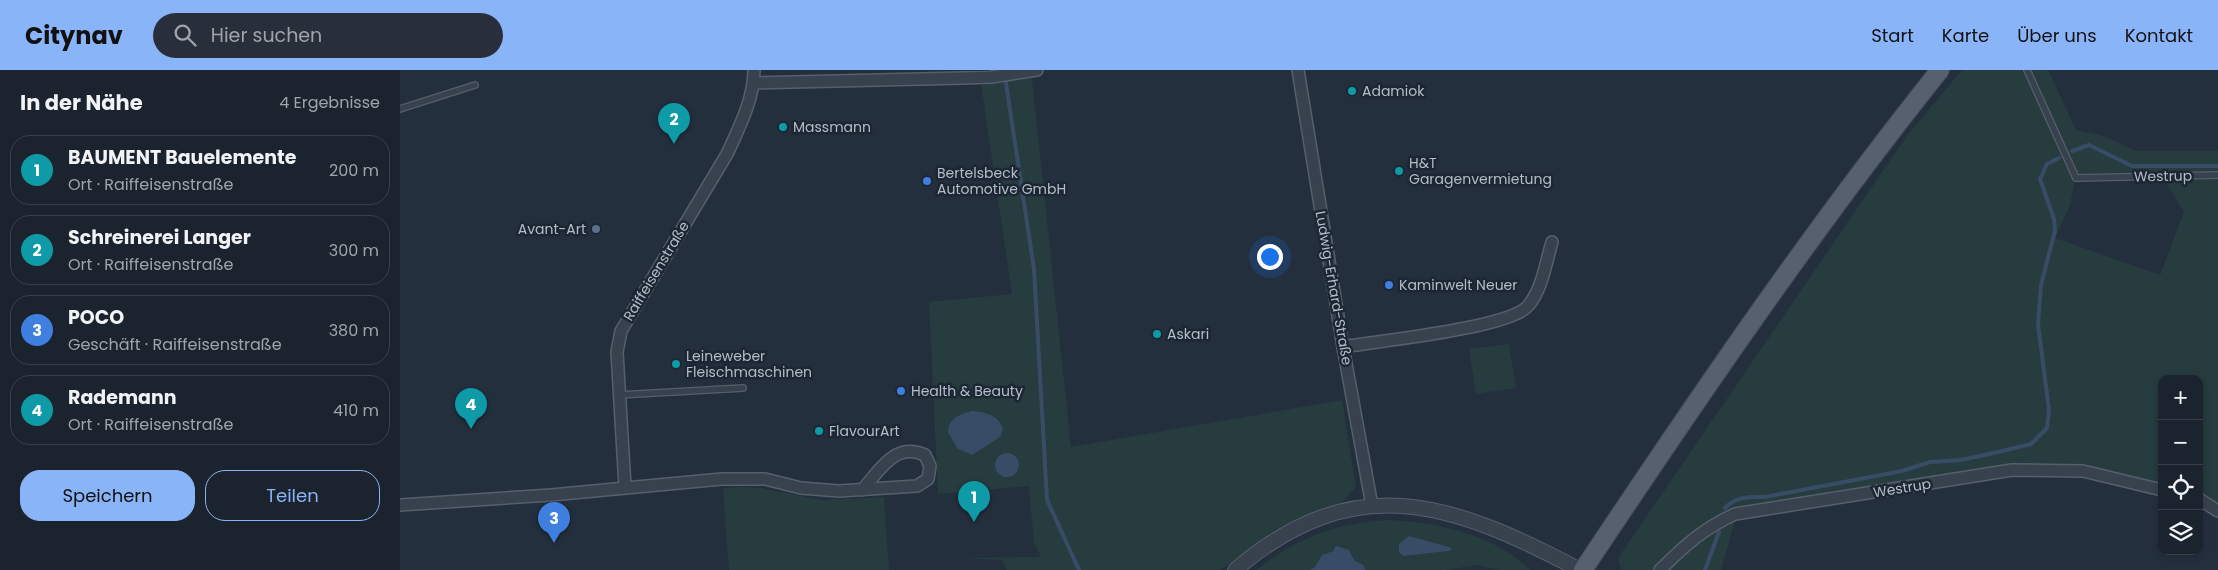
<!DOCTYPE html>
<html lang="de">
<meta charset="utf-8">
<style>
body{margin:0;font-family:Poppins,sans-serif;background:#282f3a;color:#f1f3f6}
.controls{position:absolute;right:15px;bottom:15px;display:grid;overflow:hidden;border-radius:10px;box-shadow:0 2px 8px #0003}
.controls button{width:45px;height:45px;display:grid;place-items:center;padding:0;border:0;border-bottom:1px solid #39404a;background:#1b232e;color:#f1f3f6;font:25px sans-serif}
.you{position:absolute;left:869px;top:186px;width:18px;height:18px;margin:-12px;border:4px solid #fff;border-radius:50%;background:#1a73e8;box-shadow:0 0 0 8px #1a73e833}
.badge{display:grid;place-items:center;width:32px;height:32px;border-radius:50%;background:#8ab4f8;color:#fff;font-size:16px;font-weight:700}
.pin{position:absolute;translate:-50% -41px;filter:drop-shadow(0 1px 2px #0008)}
.pin::after{content:'';position:absolute;top:26px;width:18px;height:15px;background:inherit;clip-path:polygon(0 0,100% 0,50% 100%)}
.list{margin:0;padding:0;list-style:none}
h2{display:flex;justify-content:space-between;align-items:center;height:65px;margin:0;padding:0 20px;font-size:21px}
h2 small{font-size:16px;font-weight:400;color:#a0a4aa}
.list li{display:grid;grid-template-columns:32px 1fr auto;gap:15px;align-items:center;box-sizing:border-box;height:70px;margin:0 10px 10px;padding:0 10px;border:1px solid #39404a;border-radius:20px}
.list b{display:block;font-size:19px;white-space:nowrap}
.list p{margin:0;font-size:16px;white-space:nowrap;color:#a0a4aa}
.list em{font-size:16px;font-style:normal;color:#a0a4aa}
.actions{display:flex;gap:10px;padding:15px 20px}
.actions a{flex:1;padding:11px 0;border:1px solid #8ab4f8;border-radius:20px;text-align:center;font-size:18px;color:#8ab4f8}
.actions .main{background:#8ab4f8;color:#111}
.icon{flex:none;width:28px;height:28px;fill:none;stroke:currentColor;stroke-width:2;stroke-linecap:round;stroke-linejoin:round}
.map{position:relative;flex:none;width:1818px;height:500px;overflow:hidden}
header{display:flex;align-items:center;gap:30px;box-sizing:border-box;height:70px;padding:0 25px;background:#8ab4f8;color:#111}
header strong{font-size:24px}
nav{display:flex;gap:28px;margin-inline-start:auto;font-size:18px}
.search{width:350px;height:45px;background:#282f3a;display:flex;align-items:center;gap:12px;box-sizing:border-box;padding:0 18px;border-radius:28px;color:#a0a4aa;font-size:19px}
main{display:flex}
aside{flex:1;background:#1b232e}
.map>svg:first-child{display:block}
.green{fill:#263c3f;fill-rule:evenodd}
.water{fill:#394c67}
.lines{fill:none;stroke-linecap:round;stroke-linejoin:round}
.stream{stroke:#394c67;stroke-width:4}
.service-casing{stroke:#565f6c;stroke-width:8}
.minor-casing{stroke:#565f6c;stroke-width:14}
.tertiary-casing{stroke:#565f6c;stroke-width:16}
.primary-casing{stroke:#414a57;stroke-width:20}
.service{stroke:#38414e;stroke-width:5.5}
.minor{stroke:#38414e;stroke-width:11}
.tertiary{stroke:#38414e;stroke-width:14}
.primary{stroke:#56606e;stroke-width:18}
.culture-dot{fill:#0f9aa8;stroke:#1d2633;stroke-width:2}
.shop-dot{fill:#3f7fe0;stroke:#1d2633;stroke-width:2}
.service-dot{fill:#5c6f8a;stroke:#1d2633;stroke-width:2}
.labels{text-anchor:middle;stroke-width:5;stroke-linejoin:round;paint-order:stroke}
.poi-label{font-size:14px;fill:#b4bcc9;stroke:#1d2633;text-anchor:start}
.street-label{font-size:14px;fill:#b4bcc9;stroke:#1d2633}
</style>
<header>
<strong>Citynav</strong>
<div class="search"><svg class="icon" aria-label="search" viewBox="0 0 24 24"><circle cx="10" cy="10" r="6"/><path d="M15 15l6 6"/></svg>Hier suchen</div>
<nav><a>Start</a><a>Karte</a><a>Über uns</a><a>Kontakt</a></nav>
</header>
<main>
<aside>
<h2>In der Nähe<small>4 Ergebnisse</small></h2>
<ul class="list">
<li><span class="badge" style="background:#0f9aa8">1</span><div><b>BAUMENT Bauelemente</b><p>Ort · Raiffeisenstraße</p></div><em>200 m</em></li>
<li><span class="badge" style="background:#0f9aa8">2</span><div><b>Schreinerei Langer</b><p>Ort · Raiffeisenstraße</p></div><em>300 m</em></li>
<li><span class="badge" style="background:#3f7fe0">3</span><div><b>POCO</b><p>Geschäft · Raiffeisenstraße</p></div><em>380 m</em></li>
<li><span class="badge" style="background:#0f9aa8">4</span><div><b>Rademann</b><p>Ort · Raiffeisenstraße</p></div><em>410 m</em></li>
</ul>
<div class="actions"><a class="main">Speichern</a><a>Teilen</a></div>
</aside>
<div class="map">
<svg width="1818" height="500" viewBox="0 0 1818 500">
<rect width="100%" height="100%" fill="#242f3e"/>
<g class="green">
<path d="M579 0H631L671 377 942 330 956 417 941 433 908 445 876 459 821 500H606L602 490 560 488 641 487 634 473 629 416 538 424 529 232 612 224Z"/>
<path d="M1562 0H1648L1676 60 1704 66 1736 81H1818V436L1799 424V309H1762V415L1683 396 1334 440 1289 466 1253 500H1221L1218 488 1506 67ZM1762 106 1784 142 1760 205 1655 168 1670 135 1675 108Z"/>
<path d="M1109 274 1116 318 1076 324 1069 279Z"/>
<path d="M341 417 362 418 421 430 484 427 489 500H329L323 418Z"/>
<path d="M1336 447 1321 500H1268L1292 474Z"/>
<path d="M991 450C1038 453 1095 464 1130 500H1100L1076 495 1046 500H965L955 491 952 484 934 479 919 489 914 498 910 500H857C896 467 940 452 991 450ZM1009 466 1049 477 1052 478 1049 481 1003 486Z"/>
</g>
<g class="water">
<path d="M572 341C585 342 599 345 603 359L600 367 572 385 557 378 548 362C548 348 561 344 572 341Z"/>
<circle cx="607" cy="395" r="12"/>
<path d="M1009 466 1049 477 1052 479 1049 481 1003 486 999 482V474Z"/>
<path d="M936 476 949 480 955 491 963 495 965 500H909L914 498 922 485 933 481Z"/>
</g>
<g class="lines">
<g class="stream">
<path d="M605 7 634 199 647 430 679 500"/>
<path d="M1672 81 1689 75 1732 96H1818"/>
<path d="M1325 438C1337 426 1349 427 1365 427L1502 401 1530 392 1561 390 1598 382 1631 374 1647 358 1649 340 1638 254 1641 215 1655 161 1654 149 1640 109 1647 94 1659 88"/>
<path d="M1305 500 1319 462"/>
</g>
<g class="service-casing">
<g id="service">
<path d="M1627 0 1676 108 1818 105"/>
<path d="M0 39 75 15"/>
<path d="M219 325 343 318"/>
</g>
</g>
<g class="minor-casing">
<g id="minor">
<path d="M898 0 943 277 972 436"/>
<path d="M354 13 563 8 591 7 637 0"/>
<path d="M943 277C978 271 1109 258 1128 236 1142 220 1146 192 1152 172"/>
<path d="M225 417 217 282 221 261 327 84C339 58 354 29 354 0"/>
<path d="M1799 429 1818 441"/>
<path d="M0 435 151 425 322 409H365L401 418 439 421 517 416 528 409 530 396 525 385C494 371 479 402 462 420"/>
<path d="M1260 500C1285 475 1303 459 1335 444L1612 400 1683 401 1762 420"/>
</g>
</g>
<g class="tertiary-casing">
<path id="tertiary" d="M835 500C956 397 1053 433 1180 500"/>
</g>
<g class="primary-casing">
<path id="primary" d="M1183 500C1297 329 1412 160 1540 0"/>
</g>
<use href="#service" class="service"/>
<use href="#minor" class="minor"/>
<use href="#tertiary" class="tertiary"/>
<use href="#primary" class="primary"/>
</g>
<g class="culture-dot">
<circle cx="952" cy="21" r="5"/>
<circle cx="383" cy="57" r="5"/>
<circle cx="999" cy="101" r="5"/>
<circle cx="757" cy="264" r="5"/>
<circle cx="276" cy="294" r="5"/>
<circle cx="419" cy="361" r="5"/>
</g>
<g class="shop-dot">
<circle cx="527" cy="111" r="5"/>
<circle cx="989" cy="215" r="5"/>
<circle cx="501" cy="321" r="5"/>
</g>
<circle class="service-dot" cx="196" cy="159" r="5"/>
<g class="labels">
<g class="poi-label">
<text x="962" y="26">Adamiok</text>
<text x="393" y="62">Massmann</text>
<text x="1009" y="98">H&amp;T<tspan x="1009" dy="16">Garagenvermietung</tspan></text>
<text x="537" y="108">Bertelsbeck<tspan x="537" dy="16">Automotive GmbH</tspan></text>
<text x="186" y="164" text-anchor="end">Avant-Art</text>
<text x="999" y="220">Kaminwelt Neuer</text>
<text x="767" y="269">Askari</text>
<text x="286" y="291">Leineweber<tspan x="286" dy="16">Fleischmaschinen</tspan></text>
<text x="511" y="326">Health &amp; Beauty</text>
<text x="429" y="366">FlavourArt</text>
</g>
<g class="street-label">
<text transform="translate(1763 106) rotate(-1)" y="5">Westrup</text>
<text transform="translate(256 201) rotate(-59)" y="5">Raiffeisenstraße</text>
<text transform="translate(934 218) rotate(80)" y="5">Ludwig-Erhard-Straße</text>
<text transform="translate(1502 418) rotate(-9)" y="5">Westrup</text>
</g>
</g>
</svg>
<div class="controls">
<button>+</button>
<button>−</button>
<button><svg class="icon" aria-label="locate" viewBox="0 0 24 24"><circle cx="12" cy="12" r="6"/><path d="M12 2v4M12 18v4M2 12h4M18 12h4"/></svg></button>
<button><svg class="icon" aria-label="layers" viewBox="0 0 24 24"><path d="M12 4l9 5-9 5-9-5zM3 14l9 5 9-5"/></svg></button>
</div>
<div class="you"></div>
<div class="pin badge" style="left:574px;top:452px;background:#0f9aa8">1</div>
<div class="pin badge" style="left:274px;top:74px;background:#0f9aa8">2</div>
<div class="pin badge" style="left:154px;top:473px;background:#3f7fe0">3</div>
<div class="pin badge" style="left:71px;top:359px;background:#0f9aa8">4</div>
</div>
</main>
